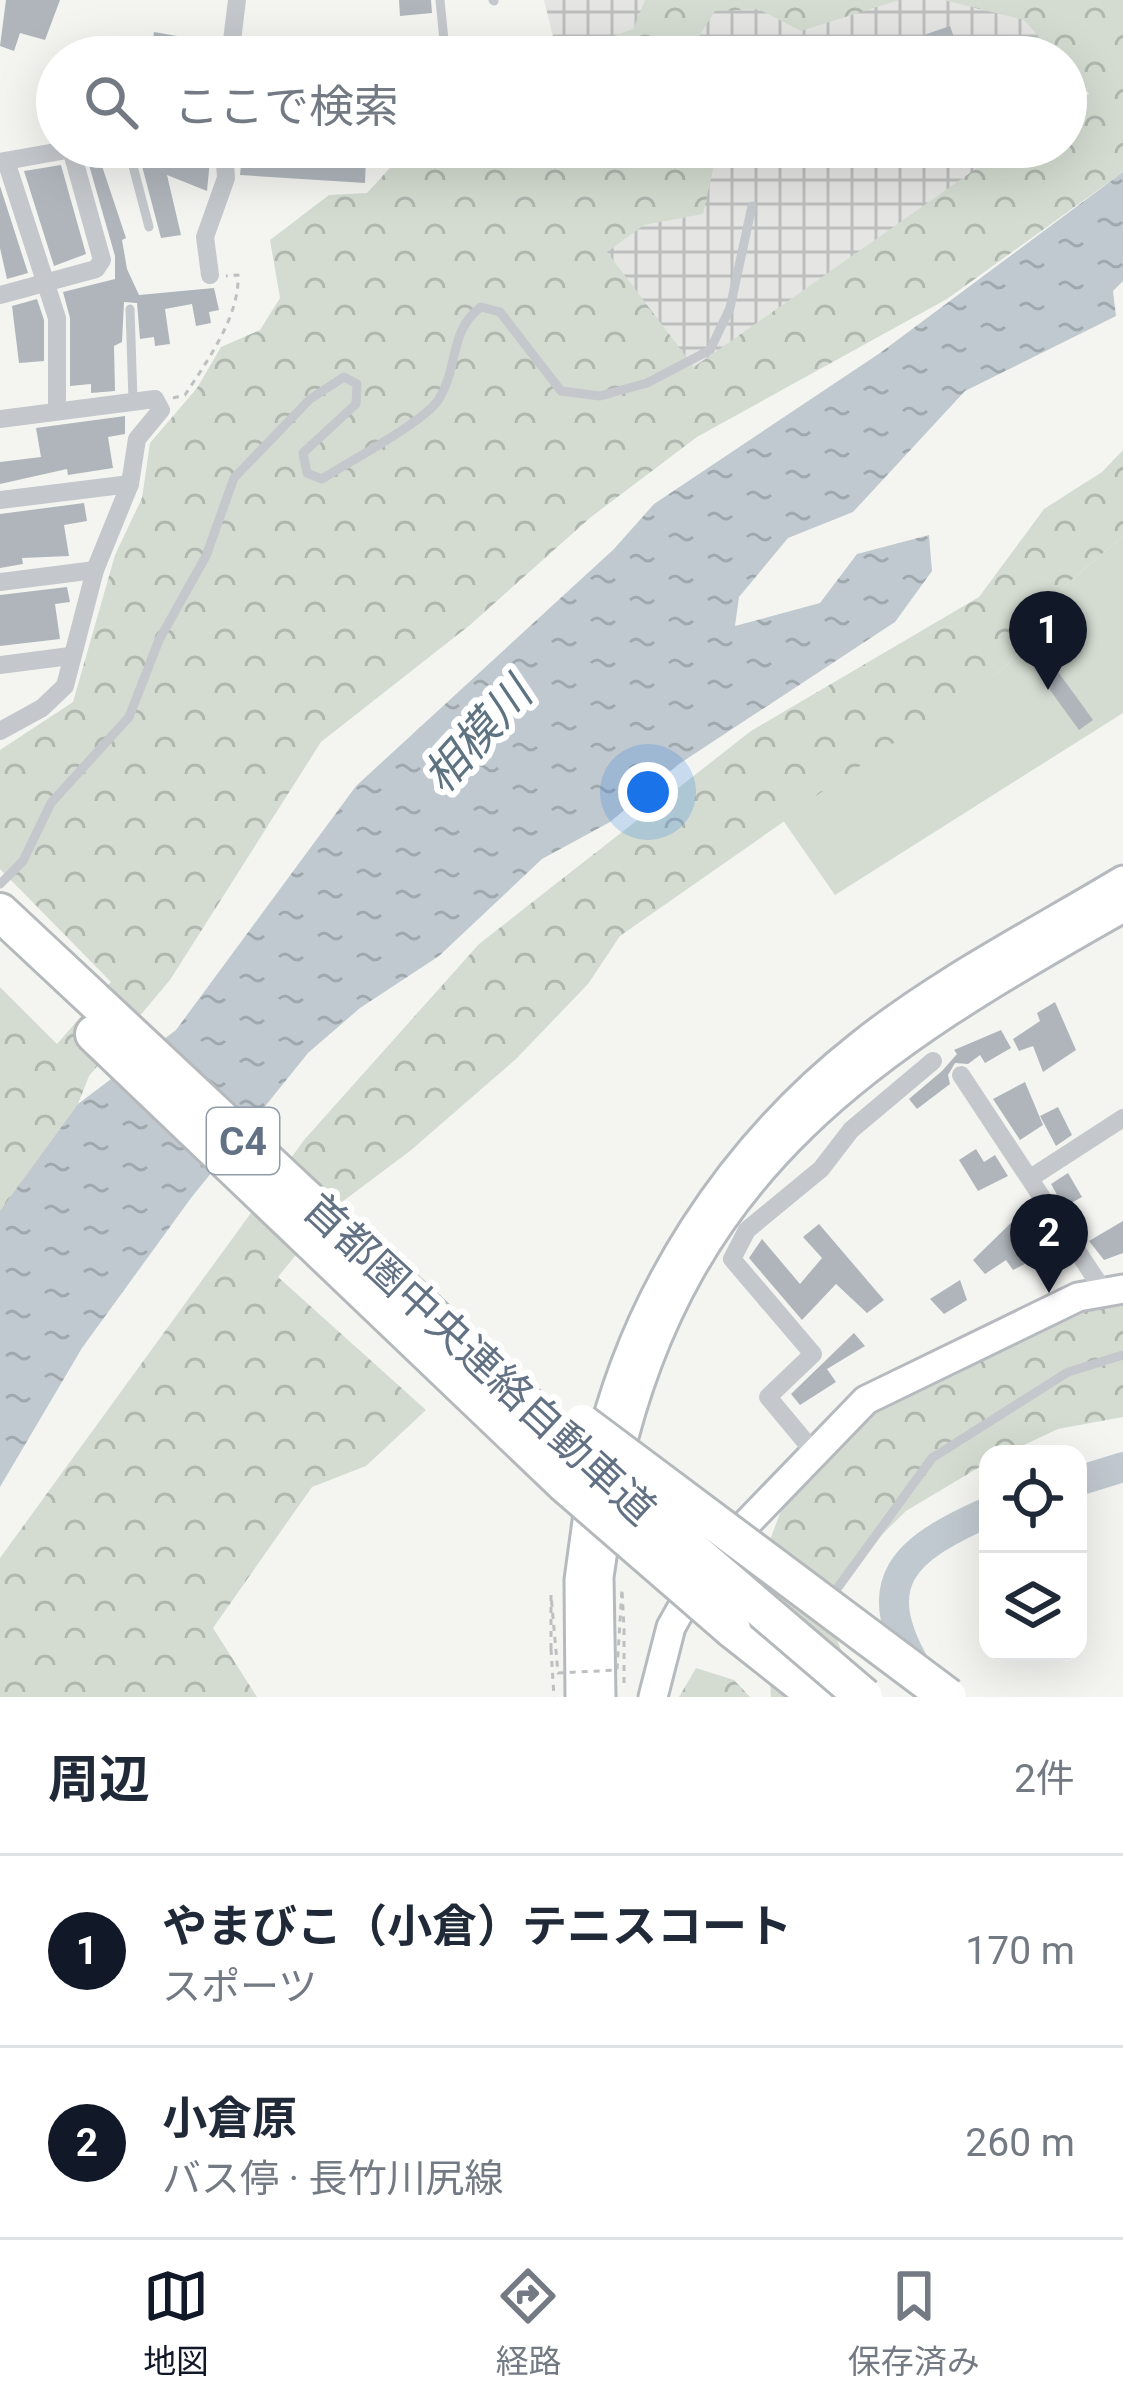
<!DOCTYPE html>
<html lang="ja">
<meta charset="utf-8">
<style>
body{margin:0;font-family:Roboto,"Noto Sans JP",sans-serif;background:#f6f6f7;color:#1f2937}
.controls{position:absolute;right:36px;bottom:36px;display:grid;overflow:hidden;border-radius:24px;box-shadow:0 12px 48px #0002}
.controls button{width:108px;height:108px;display:grid;place-items:center;padding:0;border:0;border-bottom:3px solid #e0e1e3;background:#fff;color:#1f2937;font:60px sans-serif}
.you{position:absolute;left:648px;top:792px;width:42px;height:42px;margin:-30px;border:9px solid #fff;border-radius:50%;background:#1a73e8;box-shadow:0 0 0 18px #1a73e833}
.badge{display:grid;place-items:center;width:78px;height:78px;border-radius:50%;background:#111827;color:#fff;font-size:39px;font-weight:700}
.pin{position:absolute;translate:-50% -99px;filter:drop-shadow(0 3px 6px #0008)}
.pin::after{content:'';position:absolute;top:63px;width:42px;height:36px;background:inherit;clip-path:polygon(0 0,100% 0,50% 100%)}
.list{margin:0;padding:0;list-style:none}
h2{display:flex;justify-content:space-between;align-items:center;height:156px;margin:0;padding:0 48px;font-size:51px}
h2 small{font-size:39px;font-weight:400;color:#747a83}
.list li{display:grid;grid-template-columns:78px 1fr auto;gap:36px;align-items:center;box-sizing:border-box;height:192px;padding:0 48px;border-top:3px solid #e0e1e3}
.list b{display:block;font-size:45px;white-space:nowrap}
.list p{margin:0;font-size:39px;white-space:nowrap;color:#747a83}
.list em{font-size:39px;font-style:normal;color:#747a83}
.icon{flex:none;width:66px;height:66px;fill:none;stroke:currentColor;stroke-width:2;stroke-linecap:round;stroke-linejoin:round}
.map{position:relative;flex:none;width:1123px;height:1697px;overflow:hidden}
.search{position:absolute;background:#fff;box-shadow:0 12px 48px #0002;left:36px;right:36px;top:36px;height:132px;display:flex;align-items:center;gap:30px;box-sizing:border-box;padding:0 42px;border-radius:66px;color:#747a83;font-size:45px}
.sheet{height:540px;background:#fff}
nav{display:flex;justify-content:space-around;align-items:center;box-sizing:border-box;height:168px;border-top:3px solid #e0e1e3;background:#fff;font-size:33px;color:#747a83}
nav a{display:grid;justify-items:center;gap:6px}
nav .on{color:#111827}
.map>svg:first-child{display:block}
.industrial{fill:url(#industrial-grid)}
.forest{fill:url(#forest-crowns)}
.pitch{fill:#d4dcd1}
.water{fill:url(#water-ripples)}
.lines{fill:none;stroke-linecap:round;stroke-linejoin:round}
.river{stroke:#c0c9cf;stroke-width:30}
.building{fill:#afb5bb}
.secondary-casing{stroke:#b6babf;stroke-width:33}
.motorway-casing{stroke:#b6b9bc;stroke-width:42}
.path{stroke:#bebfc1;stroke-width:3;stroke-dasharray:6 6;stroke-linecap:butt}
.service{stroke:#c4c7cb;stroke-width:9}
.minor{stroke:#c4c7cb;stroke-width:18}
.secondary{stroke:#fff;stroke-width:27}
.motorway{stroke:#fff;stroke-width:36}
.motorway-bridge-casing{stroke:#b6b9bc;stroke-width:42;stroke-linecap:butt}
.path-bridge{stroke:#bebfc1;stroke-width:3;stroke-dasharray:6 6;stroke-linecap:butt}
.motorway-bridge{stroke:#fff;stroke-width:36}
.labels{text-anchor:middle;stroke-width:12;stroke-linejoin:round;paint-order:stroke}
.shield{fill:#fff;stroke:#919ca8;stroke-width:3}
.shield-label{font-size:39px;font-weight:bold;fill:#627183}
.street-label{font-size:42px;fill:#627183;stroke:#fff}
.water-label{font-size:45px;font-style:italic;fill:#5e7381;stroke:#fff}
</style>
<div class="map">
<svg width="1123" height="1697" viewBox="0 0 1123 1697">
<defs>
<pattern id="industrial-grid" width="8" height="8" patternUnits="userSpaceOnUse" patternTransform="scale(3)"><rect width="8" height="8" fill="#e5e6e4"/><path d="M0 4h8M4 0v8" fill="none" stroke="#bdbfbe"/></pattern>
<pattern id="forest-crowns" width="20" height="18" patternUnits="userSpaceOnUse" patternTransform="scale(3)"><rect width="20" height="18" fill="#d4dcd1"/><path d="M2 6a3 3 0 1 1 6 0M12 15a3 3 0 1 1 6 0" fill="none" stroke="#afb7af"/></pattern>
<pattern id="water-ripples" width="26" height="14" patternUnits="userSpaceOnUse" patternTransform="scale(3)"><rect width="26" height="14" fill="#c0c9cf"/><path d="M2 4q2-2 4 0t4 0M15 11q2-2 4 0t4 0" fill="none" stroke="#9fa8ad"/></pattern>
</defs>
<rect width="100%" height="100%" fill="#f4f5f1"/>
<g class="industrial">
<path d="M544 0H1016L1063 57H558Z"/>
<path d="M668 147H1014L692 380 592 244Z"/>
</g>
<g class="forest">
<path d="M645 0H899L801 31 758 9 715 11 686 57H555L633 29Z"/>
<path d="M943 0H1123V172L947 299 697 437 591 517 470 625 321 742 170 980 89 1076 78 1104 0 1212V987L57 1044 111 982 0 869V750L73 702 115 555 142 498 150 443 197 388 221 347 260 330 280 298 270 240 329 195 367 193 409 147H718L703 214 644 225 607 252 694 367 1007 147H1066V106L1089 94 1066 68V57H1057L1024 20Z"/>
<path d="M1123 450V536L1061 589 1052 616 1005 667 620 936 588 984 516 1059 410 1151 334 1208 278 1277 426 1410 366 1466 312 1487 213 1628 257 1697H0V1558L304 1140 479 944 751 731 979 597 1044 509 1102 472Z"/>
<path d="M1123 1297V1417L1058 1429 1005 1454H988V1462L906 1511 849 1567 830 1620 858 1697H771L762 1561 796 1471 879 1401 1100 1298Z"/>
<path d="M696 1668 734 1680 750 1697H679Z"/>
</g>
<path class="pitch" d="M1123 536V713L835 895 782 819 1005 667 1052 616 1061 589Z"/>
<path class="water" d="M1123 172V281L1113 291 1116 316 965 391 853 512 788 538 739 597 735 626 820 603 857 554 929 535 932 571 895 622 679 764 610 822 542 859 439 956 360 1008 308 1053 191 1198 82 1348 0 1487V1211L78 1104 176 1030 356 786 614 549 654 504 880 353Z"/>
<g class="lines">
<g class="river">
<path d="M1078 1481 1123 1467"/>
<path d="M919 1672C864 1581 905 1549 988 1512"/>
</g>
</g>
<g class="building">
<path d="M6 0H60L45 40 20 33 14 51 0 46Z"/>
<path d="M399 0H431L432 13 400 16Z"/>
<path d="M950 26 961 57H866V55Z"/>
<path d="M154 32 189 38 186 56 151 51Z"/>
<path d="M435 38 439 57H408L405 44Z"/>
<path d="M306 41 307 57H264L263 44Z"/>
<path d="M153 147 211 150 207 191 167 175 181 235 161 238 138 151Z"/>
<path d="M97 151 126 238 122 240 127 269 139 295 214 288 219 310 209 312 211 323 196 326 192 304 165 309 170 344 155 346 154 337 140 339 137 303 124 302 122 342 114 346 115 391 91 393V384L70 386V318L63 292 115 279V256L87 158Z"/>
<path d="M242 155 345 164V157L366 158 365 183 240 175Z"/>
<path d="M61 165 86 254 54 266 24 171Z"/>
<path d="M0 186 28 273 7 279 0 248Z"/>
<path d="M37 299 44 320V361L19 363 12 306Z"/>
<path d="M125 416V434L108 437 113 468 68 475 67 469 0 484V462L41 457 36 428Z"/>
<path d="M84 503 87 521 64 525 69 556 22 558 23 564 0 568V514Z"/>
<path d="M67 587 70 602 55 604 60 639 0 646V595Z"/>
<path d="M1040 647 1093 720 1079 730 1026 657Z"/>
<path d="M1055 1002 1076 1050 1043 1072 1033 1046 1019 1051 1013 1039 1040 1021 1037 1013Z"/>
<path d="M1001 1030 1011 1048 985 1063 980 1055 968 1064 955 1063 948 1075 950 1084 917 1109 909 1099 942 1071 957 1054 954 1050Z"/>
<path d="M1025 1082 1043 1125 1020 1140 993 1099Z"/>
<path d="M1058 1107 1072 1135 1056 1146 1040 1116Z"/>
<path d="M976 1149 984 1162 995 1155 1008 1176 978 1191 959 1160Z"/>
<path d="M1068 1173 1082 1197 1064 1207 1051 1184Z"/>
<path d="M1022 1212 1037 1226 1041 1223 1054 1241 1048 1252 1013 1270 1006 1260 985 1274 973 1260Z"/>
<path d="M1123 1221V1253L1104 1260 1089 1241Z"/>
<path d="M819 1224 884 1300 867 1313 836 1284 802 1320 749 1258 762 1239 800 1284 822 1258 803 1237Z"/>
<path d="M960 1280 967 1300 944 1314 930 1299Z"/>
<path d="M854 1333 865 1346 827 1369 836 1382 800 1405 791 1394Z"/>
</g>
<g class="lines">
<g class="secondary-casing">
<g id="secondary">
<path d="M598 1455C635 1293 730 1148 859 1046 940 981 1035 933 1123 880"/>
<path d="M617 1465C686 1165 873 1049 1123 908"/>
<path d="M722 1549 866 1400 1078 1297 1123 1289"/>
<path d="M580 1697 579 1580 591 1492"/>
<path d="M601 1697 599 1577 609 1509"/>
<path d="M653 1697 671 1627 698 1579"/>
</g>
</g>
<g class="motorway-casing">
<g id="motorway">
<path d="M0 912 575 1450"/>
<path d="M94 1034 566 1485"/>
<path d="M732 1629 818 1697"/>
</g>
</g>
<g class="path">
<path d="M173 398 185 395C207 361 240 316 238 275L226 276"/>
<path d="M551 1649 554 1697"/>
<path d="M624 1683V1629"/>
</g>
<g class="service">
<path d="M440 0 444 40 454 54"/>
<path d="M493 0 494 1"/>
<path d="M128 147 149 227"/>
<path d="M130 309 133 400"/>
<path d="M0 884 23 861 51 803 129 717 159 640 206 556 234 478 310 399 344 377 357 384 356 404 303 453 307 473 322 479C347 463 427 420 439 399 459 366 449 330 481 307L500 312 561 391 600 396 647 383 710 350 730 308 752 206"/>
<path d="M831 1597 932 1458 1068 1372 1123 1355"/>
</g>
<g class="minor">
<path d="M230 57 237 0"/>
<path d="M6 161 57 318V409"/>
<path d="M0 162 78 148"/>
<path d="M210 275 205 237 226 178 224 147"/>
<path d="M0 295 96 269 102 260 71 149"/>
<path d="M0 419 155 399 161 410 137 439 130 484 95 570 65 686 42 708 0 731"/>
<path d="M0 500 130 484"/>
<path d="M0 582 95 570"/>
<path d="M0 665 70 656"/>
<path d="M961 1075 1103 1290"/>
<path d="M1032 1177 1123 1118"/>
<path d="M813 1451 768 1397 813 1354 732 1259 747 1230 821 1169 851 1130 933 1061"/>
</g>
<use href="#secondary" class="secondary"/>
<use href="#motorway" class="motorway"/>
<g class="motorway-bridge-casing">
<g id="motorway-bridge">
<path d="M582 1423 948 1697"/>
<path d="M575 1450 864 1697"/>
<path d="M566 1485 732 1629"/>
</g>
</g>
<path class="path-bridge" d="M551 1649V1595L558 1673 617 1670 622 1589 624 1629"/>
<use href="#motorway-bridge" class="motorway-bridge"/>
</g>
<g class="labels">
<rect class="shield" x="207" y="1108" width="72" height="66" rx="9"/>
<g class="shield-label">
<text x="243" y="1155">C4</text>
</g>
<g class="street-label">
<text transform="translate(480 1359) rotate(43)" y="15">首都圏中央連絡自動車道</text>
</g>
<g class="water-label">
<text transform="translate(477 735) rotate(-48)" y="16">相模川</text>
</g>
</g>
</svg>
<div class="controls">
<button><svg class="icon" aria-label="locate" viewBox="0 0 24 24"><circle cx="12" cy="12" r="6"/><path d="M12 2v4M12 18v4M2 12h4M18 12h4"/></svg></button>
<button><svg class="icon" aria-label="layers" viewBox="0 0 24 24"><path d="M12 4l9 5-9 5-9-5zM3 14l9 5 9-5"/></svg></button>
</div>
<div class="you"></div>
<div class="pin badge" style="left:1048px;top:690px">1</div>
<div class="pin badge" style="left:1049px;top:1293px">2</div>
<div class="search"><svg class="icon" aria-label="search" viewBox="0 0 24 24"><circle cx="10" cy="10" r="6"/><path d="M15 15l6 6"/></svg>ここで検索</div>
</div>
<section class="sheet">
<h2>周辺<small>2件</small></h2>
<ul class="list">
<li><span class="badge">1</span><div><b>やまびこ（小倉）テニスコート</b><p>スポーツ</p></div><em>170 m</em></li>
<li><span class="badge">2</span><div><b>小倉原</b><p>バス停 · 長竹川尻線</p></div><em>260 m</em></li>
</ul>
</section>
<nav>
<a class="on"><svg class="icon" aria-label="map" viewBox="0 0 24 24"><path d="M3 6l6-2 6 2 6-2v14l-6 2-6-2-6 2zM9 4v14M15 6v14"/></svg>地図</a>
<a><svg class="icon" aria-label="directions" viewBox="0 0 24 24"><path d="M12 3l9 9-9 9-9-9zM9 14v-3h6M13 9l2 2-2 2"/></svg>経路</a>
<a><svg class="icon" aria-label="saved" viewBox="0 0 24 24"><path d="M7 4h10v16l-5-4-5 4z"/></svg>保存済み</a>
</nav>
